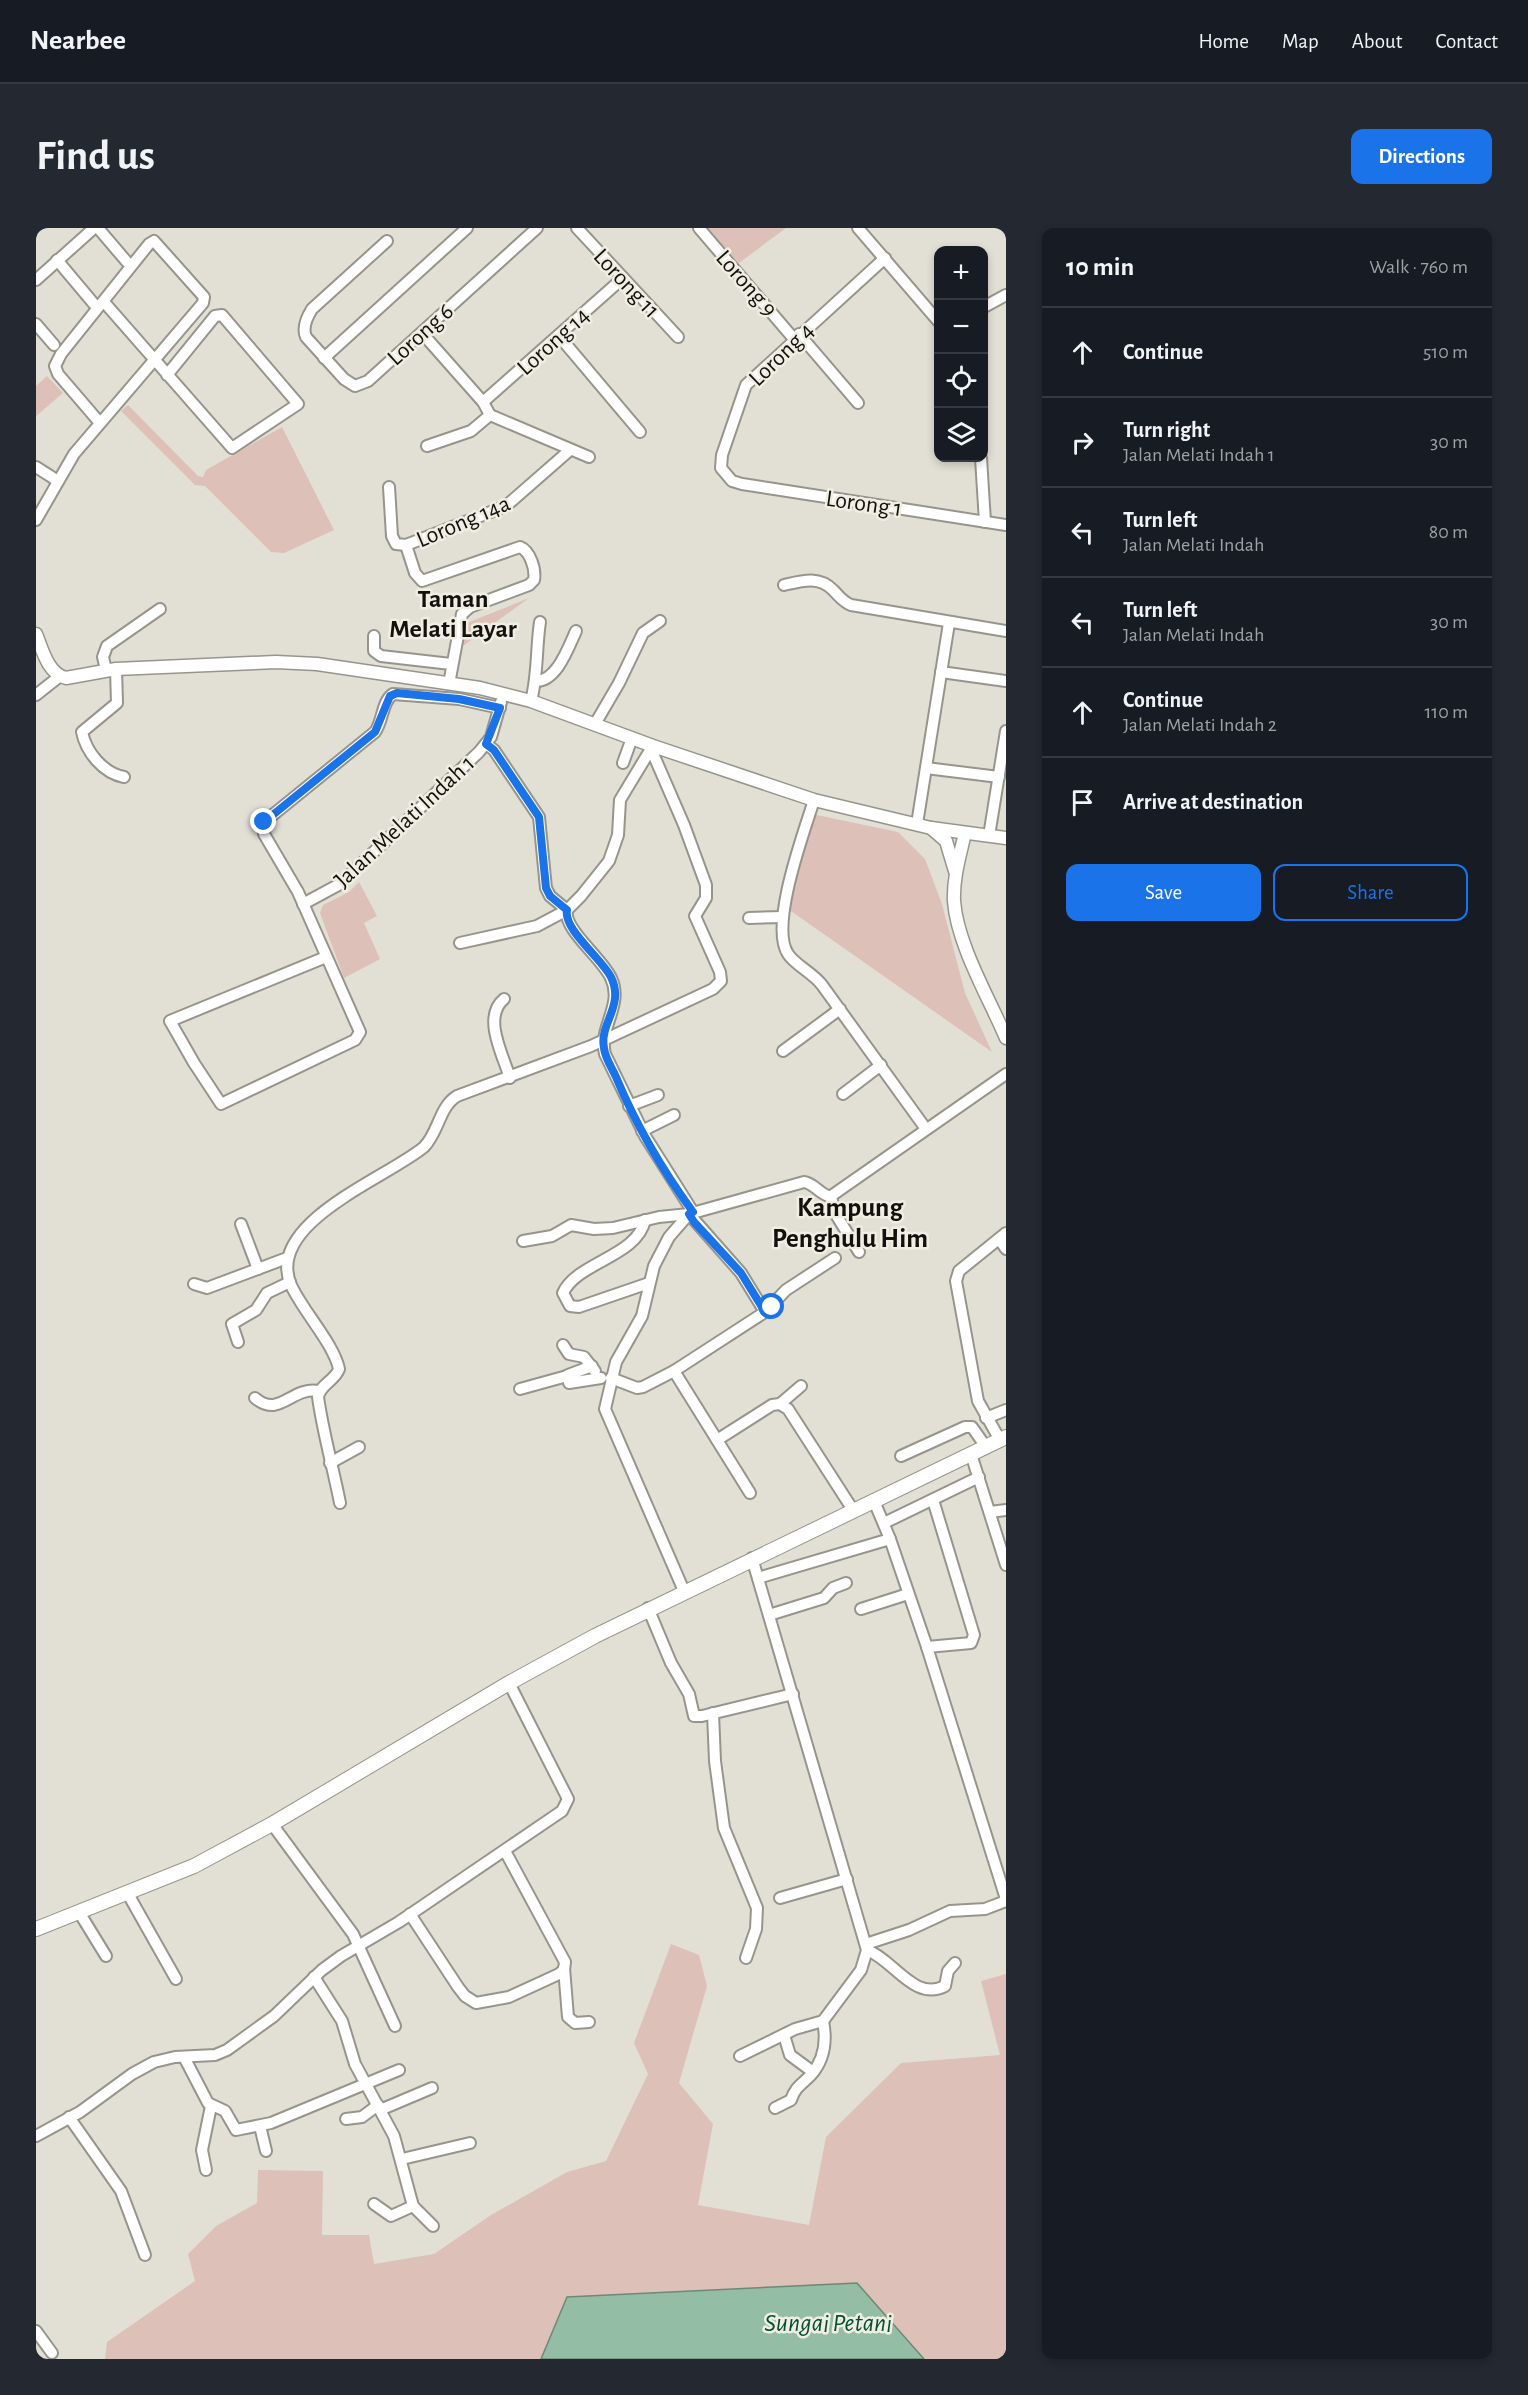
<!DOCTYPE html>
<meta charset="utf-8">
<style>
body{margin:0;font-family:"Alegreya Sans",sans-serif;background:#242831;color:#f1f3f6}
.controls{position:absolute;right:18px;top:18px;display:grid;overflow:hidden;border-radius:12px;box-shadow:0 3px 9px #0003}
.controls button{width:54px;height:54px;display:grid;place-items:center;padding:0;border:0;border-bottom:2px solid #363941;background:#171b24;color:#f1f3f6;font:30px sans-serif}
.stop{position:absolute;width:18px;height:18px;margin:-14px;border:4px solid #1a73e8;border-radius:50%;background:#fff}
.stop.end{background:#1a73e8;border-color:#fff;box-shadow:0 2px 6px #0008}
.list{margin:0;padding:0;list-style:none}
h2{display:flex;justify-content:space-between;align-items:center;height:78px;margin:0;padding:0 24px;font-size:26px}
h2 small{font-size:20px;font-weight:400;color:#9ea1a6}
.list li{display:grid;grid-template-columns:39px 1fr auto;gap:18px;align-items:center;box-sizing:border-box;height:90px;padding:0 24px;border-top:2px solid #363941}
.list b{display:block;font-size:22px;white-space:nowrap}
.list p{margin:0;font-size:20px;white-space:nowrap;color:#9ea1a6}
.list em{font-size:20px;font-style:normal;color:#9ea1a6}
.actions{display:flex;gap:12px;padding:18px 24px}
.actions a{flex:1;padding:14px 0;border:2px solid #1a73e8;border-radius:12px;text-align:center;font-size:21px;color:#1a73e8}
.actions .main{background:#1a73e8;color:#fff}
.icon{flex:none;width:33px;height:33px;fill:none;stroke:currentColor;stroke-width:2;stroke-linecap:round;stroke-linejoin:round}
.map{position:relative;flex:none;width:970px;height:2131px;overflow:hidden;border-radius:12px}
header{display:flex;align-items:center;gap:36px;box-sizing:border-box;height:84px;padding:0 30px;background:#171b24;border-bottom:2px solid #363941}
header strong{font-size:28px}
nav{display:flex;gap:33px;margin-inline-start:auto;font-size:21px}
.intro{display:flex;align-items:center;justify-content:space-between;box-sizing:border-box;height:144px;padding:0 36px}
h1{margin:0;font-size:42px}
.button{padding:15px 27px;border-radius:12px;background:#1a73e8;color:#fff;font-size:21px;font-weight:700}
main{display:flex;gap:36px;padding:0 36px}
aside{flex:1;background:#171b24;border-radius:12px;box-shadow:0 3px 9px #0003}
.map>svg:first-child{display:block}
.green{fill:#ddc0b7}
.water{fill:#94bda6;stroke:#6d8978;stroke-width:1.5}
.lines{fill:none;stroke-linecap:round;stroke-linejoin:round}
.minor-casing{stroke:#97958b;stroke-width:14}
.tertiary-casing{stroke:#97958b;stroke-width:15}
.secondary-casing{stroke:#97958b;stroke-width:16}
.minor{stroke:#fff;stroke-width:10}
.tertiary{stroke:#fff;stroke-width:12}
.secondary{stroke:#fff;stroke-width:14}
.route{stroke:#1a73e8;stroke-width:8}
.labels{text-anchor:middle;stroke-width:5;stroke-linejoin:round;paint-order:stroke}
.street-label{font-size:24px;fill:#12110d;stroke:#f0eee2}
.neighbourhood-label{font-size:26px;font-weight:bold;fill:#12110d;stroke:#f0eee2}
.water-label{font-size:26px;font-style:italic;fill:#024f32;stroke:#f0eee2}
.quarter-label{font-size:27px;font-weight:bold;fill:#12110d;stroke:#f0eee2}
</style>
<header>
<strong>Nearbee</strong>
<nav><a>Home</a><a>Map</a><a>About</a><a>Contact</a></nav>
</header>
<div class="intro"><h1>Find us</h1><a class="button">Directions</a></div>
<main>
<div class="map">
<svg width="970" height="2131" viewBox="0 0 970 2131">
<rect width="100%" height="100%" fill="#e2e0d5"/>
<g class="green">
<path d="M669 0H750L703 35Z"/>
<path d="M11 148 27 165 0 188V158Z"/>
<path d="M92 177 162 248 167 249 170 242 246 199 298 302 248 325 235 324 169 258 159 257 85 183Z"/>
<path d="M493 370 427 418 431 395Z"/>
<path d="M776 586 862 604 889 631 906 676 929 765 956 824 752 681 760 638Z"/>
<path d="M323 654 341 688 328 695 344 731 308 750 284 685 287 677 313 664Z"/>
<path d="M635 1716 663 1727 671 1758 643 1855 677 1896 662 1977 773 1997 790 1909 865 1835 964 1827 945 1753 970 1746V2131H888L821 2055 531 2069 505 2131H69L71 2114 159 2053 152 2026 180 1998 221 1975 222 1942 287 1943 286 2007H333L338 2036 398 2026 455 1987 531 1944 570 1933 612 1846 598 1815Z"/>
</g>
<path class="water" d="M821 2055 888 2131H505L531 2069Z"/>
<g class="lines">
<g class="minor-casing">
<g id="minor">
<path d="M62 0 91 34"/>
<path d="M541 0 642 109"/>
<path d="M663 0 758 111"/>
<path d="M822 0 902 93"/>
<path d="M351 13 276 81C271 89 266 100 270 109L308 151 319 158 332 153 501 0"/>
<path d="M849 30 710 157 686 227 685 240 696 253 706 256 970 297"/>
<path d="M21 32 58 76"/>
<path d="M0 52 58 0"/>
<path d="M68 74 196 220 262 176 186 87 179 88 131 147"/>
<path d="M948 79 970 67"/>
<path d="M0 96 18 117"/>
<path d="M386 105 447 174 454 187 553 229"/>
<path d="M763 106 822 175"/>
<path d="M523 108 604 204"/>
<path d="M288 130 431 0"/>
<path d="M447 174 587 50"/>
<path d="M391 218 435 203 454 187"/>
<path d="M945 230 949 294"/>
<path d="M0 239 22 253"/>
<path d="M353 259 356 308 360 316 370 317 470 278 534 222"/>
<path d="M0 292 38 226 167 75 168 69 118 13 113 16 25 126 19 138 22 146 64 195"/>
<path d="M370 317 379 345 386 353 484 319C494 323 500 341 498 352L493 357 434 379 426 386 413 456"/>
<path d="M748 357C765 353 783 347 797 362 803 368 807 374 815 377L970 403"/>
<path d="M338 408V423L345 428 415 436"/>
<path d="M80 441 81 475 46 504C50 524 67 545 88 549"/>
<path d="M70 442 67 429 71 418 124 381"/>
<path d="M905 444 970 453"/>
<path d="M500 453C521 453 532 420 540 403"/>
<path d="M0 467 24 448"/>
<path d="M495 473C502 447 500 420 504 394"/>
<path d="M559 496 583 455 607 405 624 393"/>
<path d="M450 516 458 522 503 589 510 660 514 668 531 682"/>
<path d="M587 535 596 510"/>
<path d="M890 540 963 549"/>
<path d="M778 572C768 604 733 698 752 726 759 737 777 745 786 757L890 901"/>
<path d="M881 596 913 395"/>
<path d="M953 608 970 503"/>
<path d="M267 676 304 656 443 524 455 509 465 474"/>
<path d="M531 682C527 701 566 730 575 750 588 777 562 800 569 826L609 908 657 984"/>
<path d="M713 690 747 689"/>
<path d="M424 715 501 698 531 682 545 668 573 633 582 607 584 572 616 519"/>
<path d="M290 729 134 793 158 835 185 876 319 812 324 804 262 664 228 606V594L339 504C347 493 346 473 357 466L423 471 464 480"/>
<path d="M468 771C446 789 467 827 474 850"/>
<path d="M747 823 804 781"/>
<path d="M807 866 845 837"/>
<path d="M593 878 622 867"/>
<path d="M606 903 638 887"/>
<path d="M609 992C601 1029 541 1034 527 1065L534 1078 543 1079 613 1055"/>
<path d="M205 996 222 1041"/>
<path d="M963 1011 970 1021"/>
<path d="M487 1013 516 1008 535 997 558 1001 577 1000 623 989 653 986 768 954C778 955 784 967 795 969"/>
<path d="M823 1024 799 985 795 969 798 966 970 846"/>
<path d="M158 1056 171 1060 251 1030"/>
<path d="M729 1084 750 1062 799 1030"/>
<path d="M202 1114 196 1096 220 1082 231 1065 254 1054"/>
<path d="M527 1117 533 1126 548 1129 559 1143"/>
<path d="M556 1138 532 1147 533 1155 565 1150"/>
<path d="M638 1143 714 1265"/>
<path d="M575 1150 601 1160 607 1159 638 1143 729 1084 705 1045 653 986"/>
<path d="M484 1161 531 1148"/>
<path d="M219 1170C244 1191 255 1158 283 1163"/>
<path d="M744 1176 752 1181 817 1282"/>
<path d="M950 1190 970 1182"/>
<path d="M681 1212 736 1177 744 1176 765 1158"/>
<path d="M964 1212 942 1173 920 1053 923 1043 970 1005"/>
<path d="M935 1226 970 1337"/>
<path d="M865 1228 929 1199H936L950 1219"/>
<path d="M294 1235 323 1219"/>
<path d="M838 1273 854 1311 891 1419 970 1671"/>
<path d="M304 1275C297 1239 287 1205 282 1169 284 1156 299 1153 303 1141 298 1116 266 1082 255 1057 228 995 351 950 388 919 403 904 403 879 421 868L555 818 677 761 685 753 684 744 659 688 670 670V657L648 597 615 521"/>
<path d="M954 1284 970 1282"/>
<path d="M848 1295 943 1249"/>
<path d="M722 1350 854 1311"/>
<path d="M648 1363 569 1181 580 1134 606 1088 618 1038 633 1009 653 986"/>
<path d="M612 1380 635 1435 653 1466 658 1488H666L757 1466"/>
<path d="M825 1381 872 1366"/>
<path d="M733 1387 788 1370 797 1360 810 1355"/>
<path d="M891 1419 935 1415 938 1407 897 1272"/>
<path d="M677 1485 679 1533 688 1600 721 1680 720 1701 710 1730"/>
<path d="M236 1596 317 1706 359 1798"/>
<path d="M92 1666 140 1751"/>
<path d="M744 1670 811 1651"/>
<path d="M43 1684 70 1728"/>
<path d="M374 1686 422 1759 429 1768 440 1775 473 1769 523 1746 528 1742 529 1734 469 1623"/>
<path d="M830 1716 873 1702 914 1683 949 1681 970 1673"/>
<path d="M831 1722C858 1732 878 1774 909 1758L912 1743 919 1735"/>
<path d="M528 1740 532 1789 539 1795 553 1794"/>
<path d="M278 1749 306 1793 319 1836 358 1908 377 1978 397 1998"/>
<path d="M748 1807 754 1827 777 1844"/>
<path d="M704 1828 759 1801 787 1793 825 1742 831 1722 716 1330"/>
<path d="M148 1829 172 1875 189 1883 200 1902 235 1895 363 1842"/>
<path d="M739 1880 755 1872C759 1859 766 1856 775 1847 789 1831 791 1813 787 1793"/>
<path d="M344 1882 396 1860"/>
<path d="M33 1889 85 1963 109 2027"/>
<path d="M310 1891 326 1889 342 1877"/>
<path d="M224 1898 230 1923"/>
<path d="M0 1908 44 1884 96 1846 118 1834 139 1829 179 1827 191 1822 238 1788 286 1742 305 1728 363 1694 526 1583 532 1571 473 1455"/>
<path d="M366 1931 434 1915"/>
<path d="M170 1942 166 1922 175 1878"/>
<path d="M338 1976 355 1988 377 1978"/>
<path d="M0 2103 16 2125"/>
</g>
</g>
<g class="tertiary-casing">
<g id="tertiary">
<path d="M0 406C6 421 12 446 30 450L80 441 240 434 281 436 444 460 495 473 617 518 778 572 895 600 970 610"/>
<path d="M895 600 910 613 919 643"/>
<path d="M929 605C924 627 917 650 918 673 921 716 953 770 970 810"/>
</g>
</g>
<g class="secondary-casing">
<path id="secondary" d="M0 1701 158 1638 236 1596 473 1455 559 1408 970 1209"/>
</g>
<use href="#minor" class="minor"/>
<use href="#tertiary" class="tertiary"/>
<use href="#secondary" class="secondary"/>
</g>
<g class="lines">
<path class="route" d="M228 594 339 504 354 468 361 465 423 471 464 480 450 516 458 522 503 589 510 660 514 668 531 682C527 701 565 730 575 749 589 778 563 795 568 820 569 830 576 840 580 849 600 897 627 943 657 984L653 986 658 994 705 1045 729 1084 736 1079"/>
</g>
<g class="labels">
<g class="street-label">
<text transform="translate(591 55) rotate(47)" y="8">Lorong 11</text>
<text transform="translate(711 55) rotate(49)" y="8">Lorong 9</text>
<text transform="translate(384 106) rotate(-42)" y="8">Lorong 6</text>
<text transform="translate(517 113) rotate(-42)" y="8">Lorong 14</text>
<text transform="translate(745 126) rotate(-44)" y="8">Lorong 4</text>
<text transform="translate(828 275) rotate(8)" y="8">Lorong 1</text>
<text transform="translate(427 293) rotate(-23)" y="8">Lorong 14a</text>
<text transform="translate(368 593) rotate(-43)" y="8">Jalan Melati Indah 1</text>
</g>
<g class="neighbourhood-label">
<text x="417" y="379">Taman<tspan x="417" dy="30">Melati Layar</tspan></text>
</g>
<g class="water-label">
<text x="792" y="2103">Sungai Petani</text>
</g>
<g class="quarter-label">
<text x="814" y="988">Kampung<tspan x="814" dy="31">Penghulu Him</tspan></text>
</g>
</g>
</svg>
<div class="controls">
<button>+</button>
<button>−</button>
<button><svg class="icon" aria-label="locate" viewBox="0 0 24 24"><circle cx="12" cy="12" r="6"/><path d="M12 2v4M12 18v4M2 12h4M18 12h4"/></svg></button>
<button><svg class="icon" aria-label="layers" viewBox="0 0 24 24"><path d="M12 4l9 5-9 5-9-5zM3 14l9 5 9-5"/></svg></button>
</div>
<div class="stop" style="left:736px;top:1079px"></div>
<div class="stop end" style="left:228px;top:594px"></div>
</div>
<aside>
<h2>10 min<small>Walk · 760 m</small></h2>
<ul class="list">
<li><svg class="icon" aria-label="ahead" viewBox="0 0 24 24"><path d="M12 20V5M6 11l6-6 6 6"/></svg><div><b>Continue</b></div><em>510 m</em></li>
<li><svg class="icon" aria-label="right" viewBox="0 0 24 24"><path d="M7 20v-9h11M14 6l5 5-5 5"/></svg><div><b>Turn right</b><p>Jalan Melati Indah 1</p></div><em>30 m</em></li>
<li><svg class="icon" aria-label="left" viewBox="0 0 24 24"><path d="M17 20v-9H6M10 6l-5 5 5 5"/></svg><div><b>Turn left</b><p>Jalan Melati Indah</p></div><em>80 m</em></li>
<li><svg class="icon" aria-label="left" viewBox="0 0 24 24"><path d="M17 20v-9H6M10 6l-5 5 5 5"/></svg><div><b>Turn left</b><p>Jalan Melati Indah</p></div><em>30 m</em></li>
<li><svg class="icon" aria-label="ahead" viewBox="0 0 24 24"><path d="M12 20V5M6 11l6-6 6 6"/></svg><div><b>Continue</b><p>Jalan Melati Indah 2</p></div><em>110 m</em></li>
<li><svg class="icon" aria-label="arrive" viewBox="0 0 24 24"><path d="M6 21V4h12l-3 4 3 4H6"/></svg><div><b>Arrive at destination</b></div></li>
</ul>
<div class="actions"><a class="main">Save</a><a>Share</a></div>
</aside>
</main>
